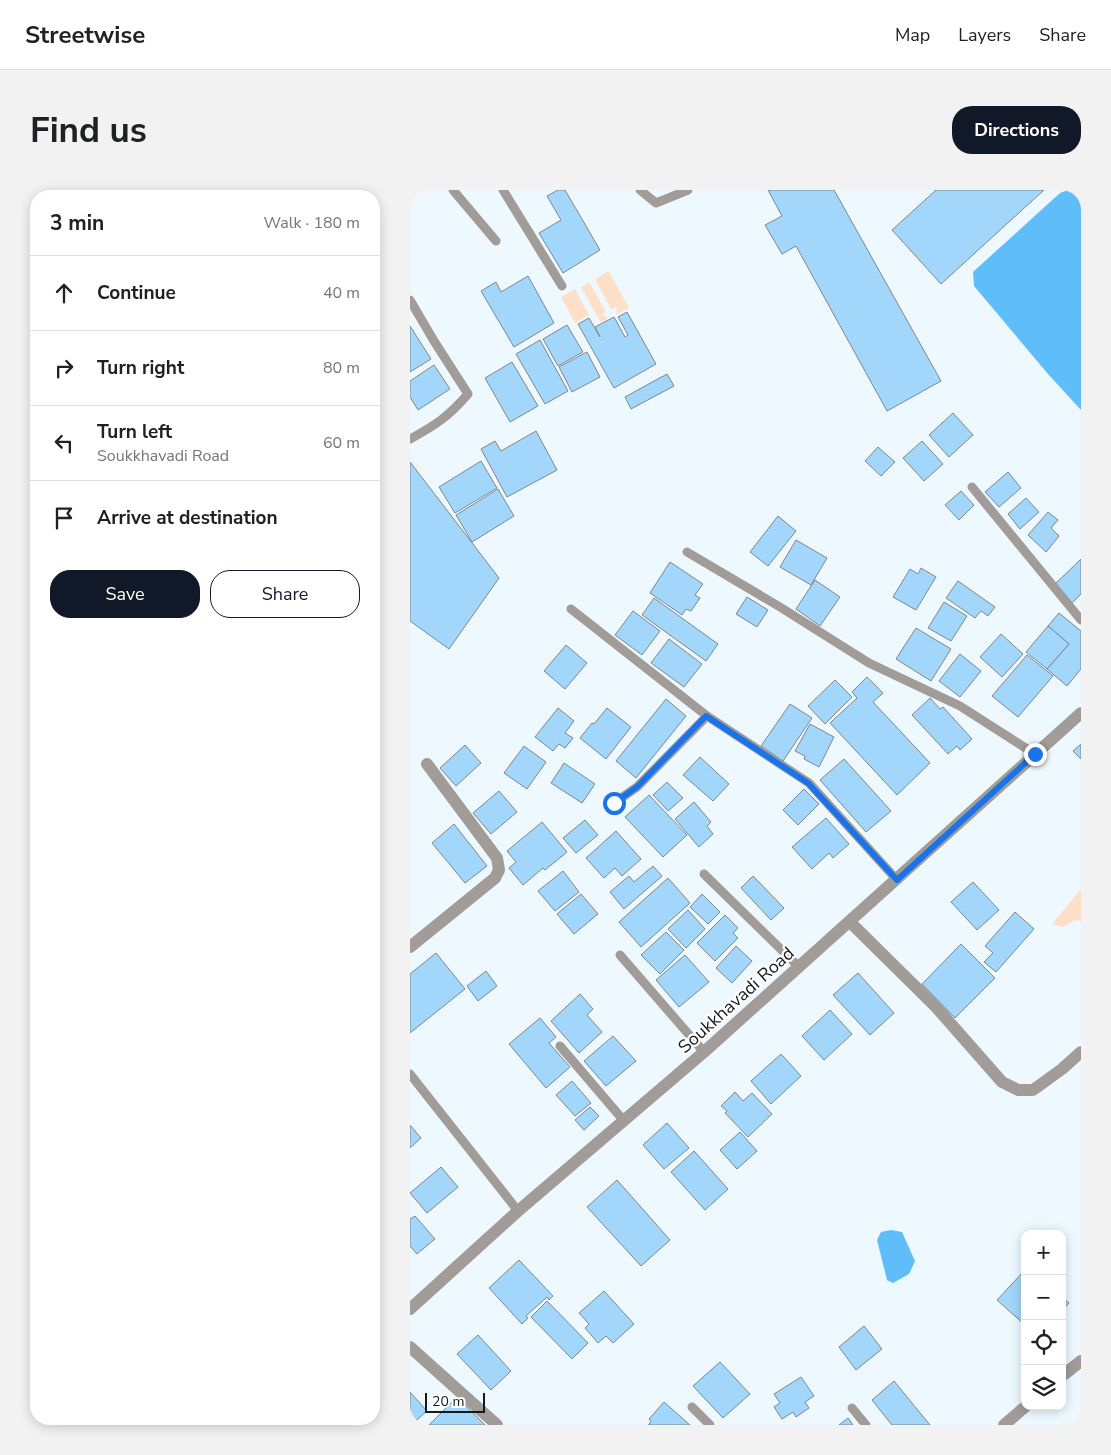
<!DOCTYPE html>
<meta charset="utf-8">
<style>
body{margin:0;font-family:"Nunito Sans",sans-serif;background:#f2f2f2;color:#202124}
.controls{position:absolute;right:15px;bottom:15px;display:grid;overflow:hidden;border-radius:10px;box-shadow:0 2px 12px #0003}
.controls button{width:45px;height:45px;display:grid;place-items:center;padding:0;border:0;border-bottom:1px solid #e0e0e0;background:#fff;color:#202124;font:25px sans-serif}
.scale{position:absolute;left:15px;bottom:12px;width:60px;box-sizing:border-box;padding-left:5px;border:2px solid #161a1d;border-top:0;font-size:14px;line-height:18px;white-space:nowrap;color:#161a1d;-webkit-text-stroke:4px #fff;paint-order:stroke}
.stop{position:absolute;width:15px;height:15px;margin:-11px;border:4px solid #1a73e8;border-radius:50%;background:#fff}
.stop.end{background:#1a73e8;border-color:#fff;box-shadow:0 1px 5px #0008}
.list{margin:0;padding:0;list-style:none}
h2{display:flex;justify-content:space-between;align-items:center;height:65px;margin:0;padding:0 20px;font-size:21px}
h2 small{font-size:16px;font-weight:400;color:#757577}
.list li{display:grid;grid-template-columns:32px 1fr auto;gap:15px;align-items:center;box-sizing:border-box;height:75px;padding:0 20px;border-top:1px solid #e0e0e0}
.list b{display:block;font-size:19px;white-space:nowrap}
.list p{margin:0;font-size:16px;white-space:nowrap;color:#757577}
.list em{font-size:16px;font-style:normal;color:#757577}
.actions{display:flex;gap:10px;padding:15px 20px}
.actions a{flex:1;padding:11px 0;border:1px solid #111827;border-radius:20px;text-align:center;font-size:18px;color:#111827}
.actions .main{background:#111827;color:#fff}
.icon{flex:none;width:28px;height:28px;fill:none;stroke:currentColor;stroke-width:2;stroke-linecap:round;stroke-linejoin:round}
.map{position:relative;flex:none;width:671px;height:1235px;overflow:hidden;border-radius:20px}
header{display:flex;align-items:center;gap:30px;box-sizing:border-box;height:70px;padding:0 25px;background:#fff;border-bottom:1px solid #e0e0e0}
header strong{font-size:24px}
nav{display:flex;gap:28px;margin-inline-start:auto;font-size:18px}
.intro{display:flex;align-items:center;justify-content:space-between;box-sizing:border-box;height:120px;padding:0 30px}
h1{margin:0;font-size:35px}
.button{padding:12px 22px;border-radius:20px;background:#111827;color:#fff;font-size:18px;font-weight:700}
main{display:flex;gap:30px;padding:0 30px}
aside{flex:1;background:#fff;border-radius:20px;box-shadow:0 2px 12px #0003}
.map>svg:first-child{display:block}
.green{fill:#fee0c9}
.water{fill:#5fbdf9}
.building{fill:#a2d6fa;stroke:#7d888f}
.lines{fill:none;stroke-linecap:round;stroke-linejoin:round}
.service{stroke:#a19c98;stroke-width:9}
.minor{stroke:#a19c98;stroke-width:12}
.tertiary{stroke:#a19c98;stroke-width:12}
.route{stroke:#1a73e8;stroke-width:6}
.labels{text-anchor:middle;stroke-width:4.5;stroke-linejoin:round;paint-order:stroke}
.street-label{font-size:18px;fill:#161a1d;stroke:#fff}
</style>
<header>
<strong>Streetwise</strong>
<nav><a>Map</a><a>Layers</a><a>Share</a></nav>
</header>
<div class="intro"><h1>Find us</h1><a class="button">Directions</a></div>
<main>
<aside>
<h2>3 min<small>Walk · 180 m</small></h2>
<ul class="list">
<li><svg class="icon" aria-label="ahead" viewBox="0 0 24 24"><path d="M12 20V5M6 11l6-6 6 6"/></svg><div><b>Continue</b></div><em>40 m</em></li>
<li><svg class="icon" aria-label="right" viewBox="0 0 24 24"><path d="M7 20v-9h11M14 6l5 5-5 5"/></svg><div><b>Turn right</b></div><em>80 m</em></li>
<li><svg class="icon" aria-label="left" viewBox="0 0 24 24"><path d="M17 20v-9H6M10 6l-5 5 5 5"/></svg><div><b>Turn left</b><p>Soukkhavadi Road</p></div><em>60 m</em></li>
<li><svg class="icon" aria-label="arrive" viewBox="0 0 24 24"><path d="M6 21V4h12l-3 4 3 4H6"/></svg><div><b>Arrive at destination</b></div></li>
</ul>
<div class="actions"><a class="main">Save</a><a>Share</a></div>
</aside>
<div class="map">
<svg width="671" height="1235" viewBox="0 0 671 1235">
<rect width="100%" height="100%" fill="#eef8ff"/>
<g class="green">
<path d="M199 81 219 118 206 125 207 117 201 119 185 89Z"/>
<path d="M179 92 196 122 192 125 198 128 191 133 171 97Z"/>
<path d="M165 99 179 125 165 133 151 107Z"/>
<path d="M671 699V731L665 730 653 737 642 734Z"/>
</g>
<g class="water">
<path d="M658 0H671V220L638 184 564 96 563 82 650 3Z"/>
<path d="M481 1040 492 1042 505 1071 499 1084 483 1093 477 1090 467 1050 471 1042Z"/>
</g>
<g class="building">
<path d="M148 0H155L190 60 153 83 129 43 151 30 137 6Z"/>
<path d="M358 0H424L531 191 477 221 386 56 372 64 355 35 372 26Z"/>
<path d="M526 0H634L531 94 482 40Z"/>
<path d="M118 86 144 133 104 157 71 101 86 92 91 102Z"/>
<path d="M217 122 246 174 204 198 168 134 179 128 190 147 185 137 204 127 215 147 218 145 208 127Z"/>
<path d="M157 135 173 162 148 176 133 149Z"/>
<path d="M0 136 21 169 0 182Z"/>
<path d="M130 150 158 201 135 214 106 164Z"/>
<path d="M177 162 190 187 162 202 149 177Z"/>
<path d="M102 172 128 216 100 232 75 188Z"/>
<path d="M24 175 40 199 8 220 0 207V191Z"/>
<path d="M257 184 264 196 221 219 215 207Z"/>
<path d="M543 223 563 245 539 267 519 245Z"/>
<path d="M126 241 147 280 97 307 71 259 85 251 91 261Z"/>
<path d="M512 251 533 274 514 291 493 268Z"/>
<path d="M468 257 485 272 471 286 455 271Z"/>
<path d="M71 271 87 298 45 323 29 297Z"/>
<path d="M0 272 89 388 39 459 0 431Z"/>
<path d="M598 282 611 298 589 317 575 302Z"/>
<path d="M88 299 104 326 62 352 46 325Z"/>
<path d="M551 301 564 315 549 330 535 315Z"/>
<path d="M616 308 629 322 610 339 598 324Z"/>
<path d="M638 322 648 330 641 338 649 346 636 362 618 345Z"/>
<path d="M368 326 386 341 358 376 340 362Z"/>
<path d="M386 350 417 368 401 395 370 377Z"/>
<path d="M671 369V404L662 413 645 394Z"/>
<path d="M260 372 293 394 285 405 290 408 281 421 276 419 272 425 240 403Z"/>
<path d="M511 378 526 387 506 420 483 407 500 379 508 384Z"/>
<path d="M405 390 430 407 410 436 386 419Z"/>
<path d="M548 391 585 417 578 426 571 421 565 428 536 408Z"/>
<path d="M337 407 358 420 347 437 326 424Z"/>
<path d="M244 408 308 454 296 471 232 425Z"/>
<path d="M534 412 557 426 541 451 518 438Z"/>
<path d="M223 421 250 441 232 465 205 445Z"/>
<path d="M649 423 671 441V479L657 496 637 479 659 454 638 436Z"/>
<path d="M638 436 659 454 637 479 616 462Z"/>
<path d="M506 438 541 459 521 491 486 469Z"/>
<path d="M591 444 613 464 592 487 570 467Z"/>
<path d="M259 449 292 474 274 497 241 473Z"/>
<path d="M156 455 177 473 155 499 134 481Z"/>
<path d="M550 464 571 481 550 507 529 491Z"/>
<path d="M617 465 643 486 608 527 582 506Z"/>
<path d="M457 487 473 503 463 512 520 573 487 605 420 533 447 508 442 502Z"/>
<path d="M425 490 442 507 415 534 398 516Z"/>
<path d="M520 508 530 519 533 517 562 549 550 560 547 556 538 564 502 525Z"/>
<path d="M256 509 276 526 226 588 206 571Z"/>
<path d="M380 514 402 528 373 571 351 556Z"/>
<path d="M148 518 164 531 155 543 163 548 155 558 149 554 143 561 125 547Z"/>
<path d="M197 518 221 537 196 569 170 548 182 533 184 534Z"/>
<path d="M400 534 424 547 409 577 394 569 395 566 385 561Z"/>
<path d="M671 554V569L663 561Z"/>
<path d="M55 555 71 573 46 596 30 578Z"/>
<path d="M114 556 136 572 117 599 94 583Z"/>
<path d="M290 567 319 594 303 611 273 585Z"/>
<path d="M434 569 481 621 456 642 410 590Z"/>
<path d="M154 573 185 594 172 613 141 593Z"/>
<path d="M257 592 273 608 258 621 243 605Z"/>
<path d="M394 599 409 614 388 635 373 620Z"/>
<path d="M89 601 107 622 81 644 63 623Z"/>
<path d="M239 605 277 645 253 667 215 627Z"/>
<path d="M284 612 301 632 297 636 303 644 289 657 265 629Z"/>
<path d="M416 628 439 654 423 668 419 663 402 679 382 657Z"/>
<path d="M175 630 188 645 166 663 153 648Z"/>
<path d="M132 632 157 662 135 680 133 678 113 695 99 678 106 672 97 661Z"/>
<path d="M44 634 77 676 55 693 22 653Z"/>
<path d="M206 641 231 669 212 686 205 678 194 688 176 668Z"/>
<path d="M243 676 252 686 214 719 200 702 219 686 224 692Z"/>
<path d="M153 681 169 702 145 721 128 701Z"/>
<path d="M343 686 374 718 361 730 331 698Z"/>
<path d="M258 688 280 713 231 757 209 732Z"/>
<path d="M563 692 589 720 567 740 541 712Z"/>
<path d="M171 704 188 724 164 744 147 724Z"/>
<path d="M292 704 310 722 298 734 280 717Z"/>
<path d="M278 720 295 739 276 758 258 739Z"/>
<path d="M605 722 624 739 586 782 574 772 583 763 575 756Z"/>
<path d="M315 725 328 738 323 743 328 748 305 771 287 753Z"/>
<path d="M256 742 274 760 250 784 231 765Z"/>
<path d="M551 754 585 788 545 828 512 794Z"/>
<path d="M326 756 342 771 322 793 306 778Z"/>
<path d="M26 763 55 799 0 843V784Z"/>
<path d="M275 765 299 792 269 817 246 790Z"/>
<path d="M76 781 87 796 68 811 57 796Z"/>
<path d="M448 783 484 823 460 845 423 805Z"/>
<path d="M170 804 183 819 177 825 192 842 169 863 141 831Z"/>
<path d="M420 820 442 844 414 870 392 846Z"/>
<path d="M130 828 146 847 139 853 160 877 136 898 99 854Z"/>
<path d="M203 846 226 871 196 896 174 871Z"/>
<path d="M371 864 391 886 361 914 341 891Z"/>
<path d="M162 891 181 913 165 926 146 905Z"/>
<path d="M325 902 333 911 342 903 362 924 338 947 315 923 317 921 311 916Z"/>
<path d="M180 917 189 926 174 940 165 930Z"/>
<path d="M257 933 279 958 254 979 233 955Z"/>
<path d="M0 935 11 948 0 958Z"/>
<path d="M330 942 347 961 327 979 310 960Z"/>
<path d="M284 961 318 999 295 1020 261 982Z"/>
<path d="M31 977 48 997 17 1023 0 1003Z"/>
<path d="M207 990 260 1050 231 1076 177 1017Z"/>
<path d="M5 1026 25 1049 7 1064 0 1056V1029Z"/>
<path d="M109 1070 143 1106 139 1110 137 1107 116 1126 118 1128 112 1134 79 1098Z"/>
<path d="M615 1080V1135L587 1110Z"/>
<path d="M194 1101 224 1134 203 1153 196 1146 188 1153 175 1138 179 1134 169 1123Z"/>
<path d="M652 1107 659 1113 652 1121Z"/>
<path d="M137 1111 178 1153 162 1169 121 1127Z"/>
<path d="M454 1136 472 1159 446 1180 429 1157Z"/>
<path d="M68 1145 101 1181 81 1200 47 1164Z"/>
<path d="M310 1172 340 1204 313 1228 283 1196Z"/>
<path d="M391 1187 404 1206 395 1212 399 1218 386 1227 383 1222 372 1229 364 1217 370 1213 364 1204Z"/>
<path d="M484 1191 520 1235H482L462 1210Z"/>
<path d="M0 1202 17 1221 1 1235H0Z"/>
<path d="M47 1207 75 1235H19Z"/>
<path d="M254 1212 280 1235H238L241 1232 239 1229Z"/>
<path d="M438 1228 443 1235H429Z"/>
</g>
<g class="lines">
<g class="service">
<path d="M43 0 86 51"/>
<path d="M93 0 152 96"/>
<path d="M230 0 246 13 278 0"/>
<path d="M0 110 24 151 58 204C39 226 26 235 0 249"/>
<path d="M562 297 671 430"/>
<path d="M277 362 370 417 459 473 550 516 625 564"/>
<path d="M161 419 297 526 399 593 487 690"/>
<path d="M204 613 227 597 297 526"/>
<path d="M294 684 389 777"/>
<path d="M210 765 294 862"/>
<path d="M150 856 214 931"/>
<path d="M0 884 108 1021"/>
<path d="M282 1217 300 1235"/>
<path d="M442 1218 456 1235"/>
</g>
<g class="minor">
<path d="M440 732 526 817 592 892 608 900H623L652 879 671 862"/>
<path d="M0 757 85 688 89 680 87 668 17 574"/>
<path d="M0 1157 87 1235"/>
<path d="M652 1186 671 1171"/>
<path d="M594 1235 616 1216"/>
</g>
<path class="tertiary" d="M0 1119 108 1021 294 862 671 523"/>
</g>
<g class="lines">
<path class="route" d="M204 613 227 597 296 526 398 593 487 690 625 564"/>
</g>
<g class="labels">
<g class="street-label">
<text transform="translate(326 810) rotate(-42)" y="6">Soukkhavadi Road</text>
</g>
</g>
</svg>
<div class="controls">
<button>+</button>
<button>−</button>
<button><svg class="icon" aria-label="locate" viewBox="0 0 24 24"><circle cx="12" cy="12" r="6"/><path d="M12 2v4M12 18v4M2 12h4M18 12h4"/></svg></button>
<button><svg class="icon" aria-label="layers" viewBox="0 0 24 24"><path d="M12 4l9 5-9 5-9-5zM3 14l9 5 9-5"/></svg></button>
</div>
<div class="scale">20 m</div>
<div class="stop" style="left:204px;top:613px"></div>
<div class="stop end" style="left:625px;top:564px"></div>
</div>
</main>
